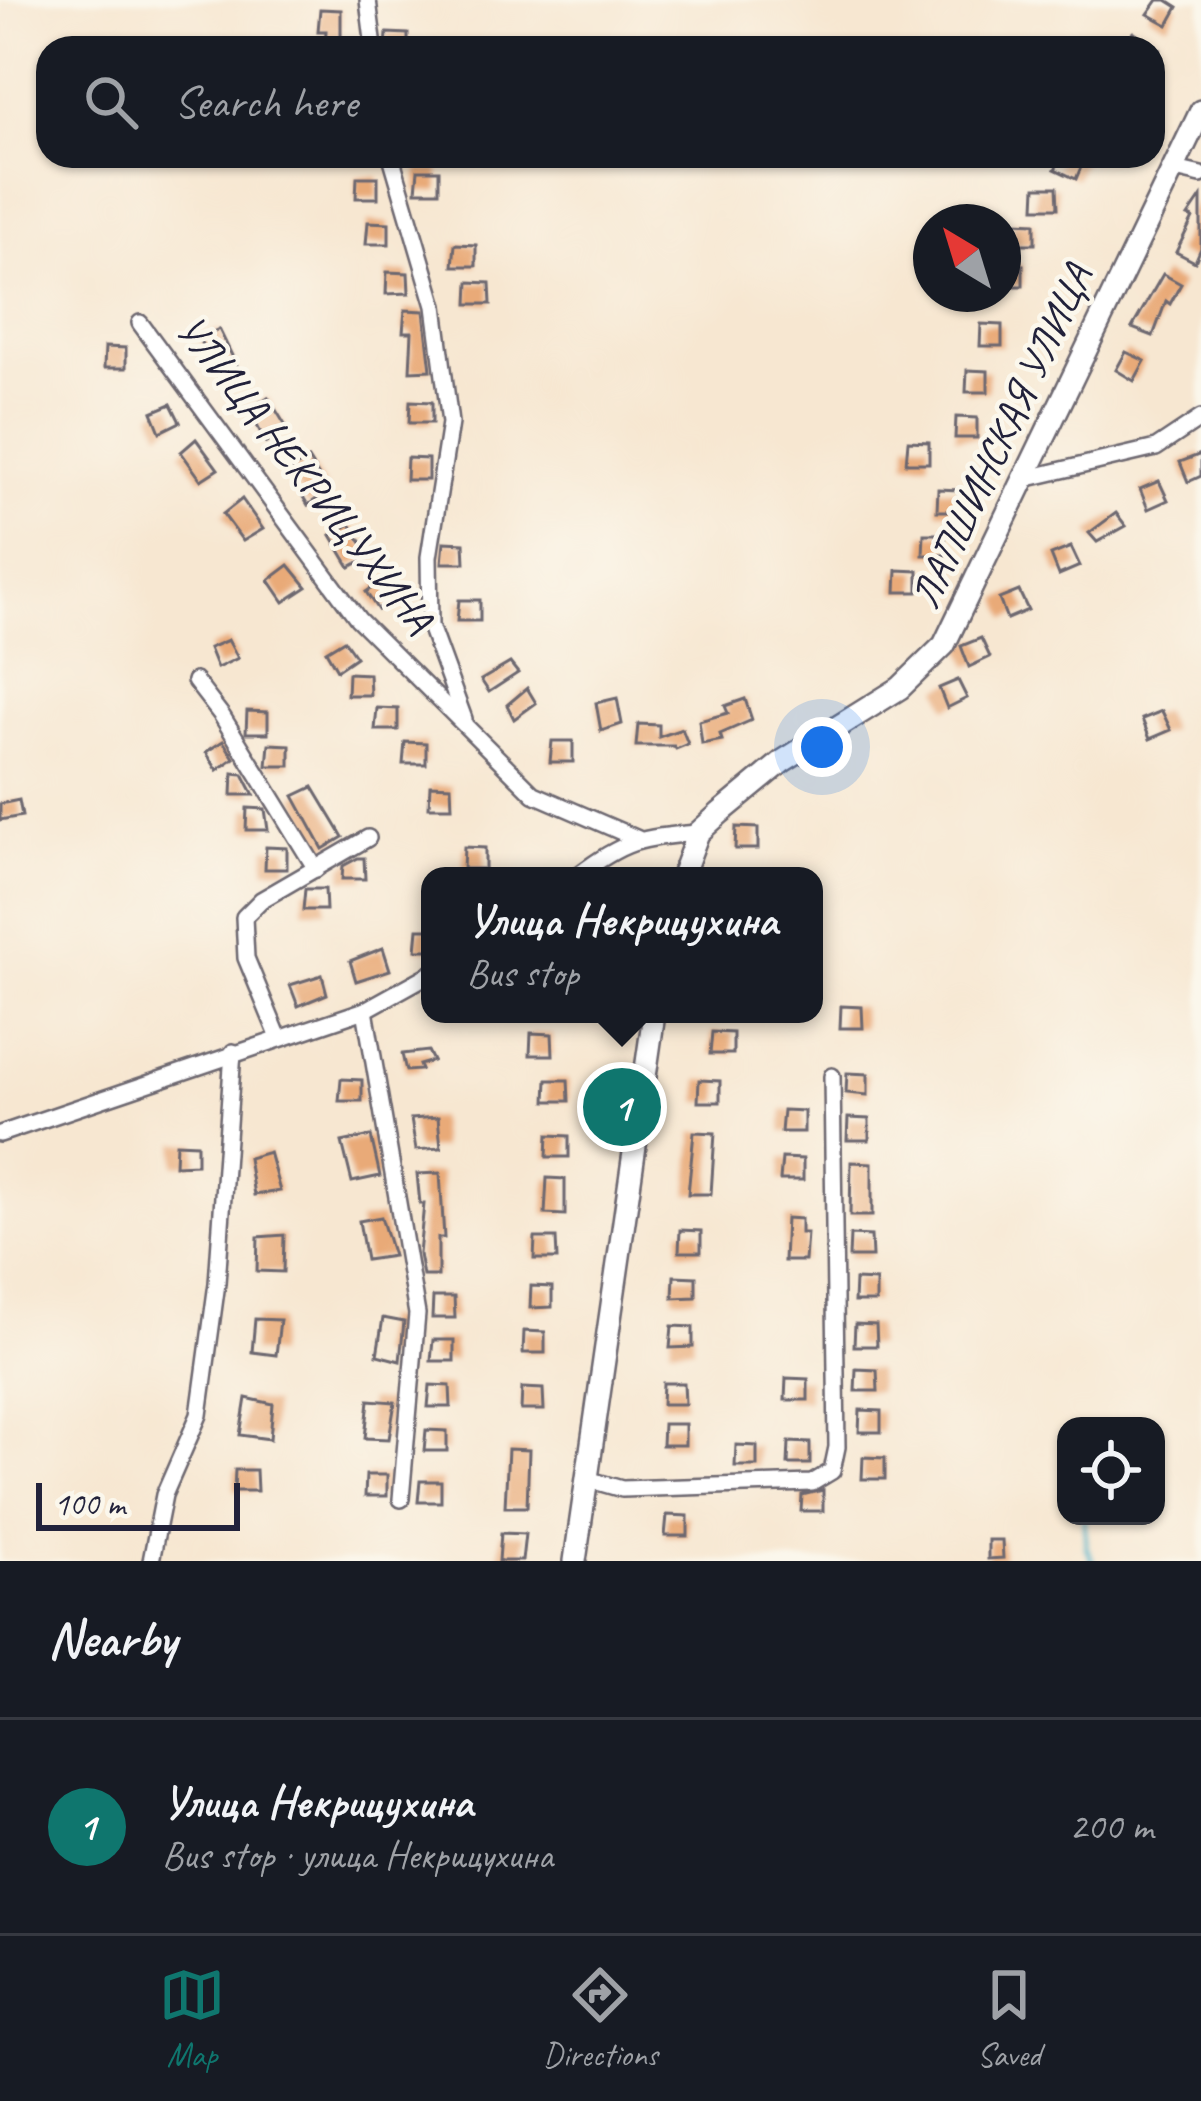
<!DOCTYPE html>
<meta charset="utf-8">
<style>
body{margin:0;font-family:Caveat,sans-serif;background:#242831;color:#f1f3f6}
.controls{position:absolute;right:36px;bottom:36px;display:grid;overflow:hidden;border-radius:24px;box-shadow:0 3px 9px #0004}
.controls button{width:108px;height:108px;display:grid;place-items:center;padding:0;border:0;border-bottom:3px solid #363941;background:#171b24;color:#f1f3f6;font:60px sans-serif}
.compass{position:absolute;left:913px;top:204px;width:108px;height:108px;border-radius:50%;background:#171b24;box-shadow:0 3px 9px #0004;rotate:322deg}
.scale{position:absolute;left:36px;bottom:30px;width:204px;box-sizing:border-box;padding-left:12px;border:6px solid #22223b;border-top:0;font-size:33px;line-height:42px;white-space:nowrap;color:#22223b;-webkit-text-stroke:9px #fbf7ec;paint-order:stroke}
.you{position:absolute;left:822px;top:747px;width:42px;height:42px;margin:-30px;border:9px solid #fff;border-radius:50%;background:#1a73e8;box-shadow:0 0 0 18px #1a73e833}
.badge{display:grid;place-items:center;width:78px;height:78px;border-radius:50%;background:#0f766e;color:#fff;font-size:39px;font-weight:700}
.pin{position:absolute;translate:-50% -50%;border:6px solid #fff;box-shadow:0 3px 12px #0006}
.popup{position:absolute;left:421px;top:867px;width:402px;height:156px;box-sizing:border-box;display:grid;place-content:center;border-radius:24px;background:#171b24;filter:drop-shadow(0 3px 9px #0005);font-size:39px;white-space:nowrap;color:#9ea1a6}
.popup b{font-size:45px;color:#f1f3f6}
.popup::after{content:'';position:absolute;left:50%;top:100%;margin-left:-24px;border:24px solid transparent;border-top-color:#171b24}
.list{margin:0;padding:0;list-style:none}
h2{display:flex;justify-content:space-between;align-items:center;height:156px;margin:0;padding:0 48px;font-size:51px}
h2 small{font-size:39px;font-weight:400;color:#9ea1a6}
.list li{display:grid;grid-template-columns:78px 1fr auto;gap:36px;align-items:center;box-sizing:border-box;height:216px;padding:0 48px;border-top:3px solid #363941}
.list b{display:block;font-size:45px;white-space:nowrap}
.list p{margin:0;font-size:39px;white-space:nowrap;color:#9ea1a6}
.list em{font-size:39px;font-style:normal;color:#9ea1a6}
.icon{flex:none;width:66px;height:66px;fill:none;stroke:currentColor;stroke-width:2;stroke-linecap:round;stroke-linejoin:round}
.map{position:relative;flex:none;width:1201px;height:1561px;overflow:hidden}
.search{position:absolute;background:#171b24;box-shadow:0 3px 9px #0004;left:36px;right:36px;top:36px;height:132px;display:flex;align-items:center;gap:30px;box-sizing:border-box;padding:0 42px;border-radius:36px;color:#9ea1a6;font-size:45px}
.sheet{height:372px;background:#171b24}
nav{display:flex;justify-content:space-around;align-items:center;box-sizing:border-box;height:168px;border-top:3px solid #363941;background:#171b24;font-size:33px;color:#9ea1a6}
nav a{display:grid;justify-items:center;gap:6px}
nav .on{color:#0f766e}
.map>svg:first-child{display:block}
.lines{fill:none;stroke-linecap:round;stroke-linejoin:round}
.stream{stroke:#4db5cb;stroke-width:4.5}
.building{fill:#e9aa78}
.street-casing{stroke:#6d6770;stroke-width:20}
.secondary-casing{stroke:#6d6770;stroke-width:26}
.street{stroke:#fff;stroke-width:15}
.secondary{stroke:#fff;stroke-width:21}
.labels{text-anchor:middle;stroke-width:9;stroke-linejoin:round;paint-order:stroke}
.street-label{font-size:42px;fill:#22223b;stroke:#fbf7ec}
</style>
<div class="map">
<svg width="1201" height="1561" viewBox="0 0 1201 1561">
<rect width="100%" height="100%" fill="#fbf7ec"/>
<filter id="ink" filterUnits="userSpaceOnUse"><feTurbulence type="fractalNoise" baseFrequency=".00833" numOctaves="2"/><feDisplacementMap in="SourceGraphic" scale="24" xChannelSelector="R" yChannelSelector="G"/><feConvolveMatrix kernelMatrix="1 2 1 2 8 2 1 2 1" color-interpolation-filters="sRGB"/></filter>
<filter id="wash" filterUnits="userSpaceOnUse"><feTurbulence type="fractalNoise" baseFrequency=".004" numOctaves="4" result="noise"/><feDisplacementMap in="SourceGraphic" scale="48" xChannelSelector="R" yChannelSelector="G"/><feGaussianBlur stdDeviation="2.7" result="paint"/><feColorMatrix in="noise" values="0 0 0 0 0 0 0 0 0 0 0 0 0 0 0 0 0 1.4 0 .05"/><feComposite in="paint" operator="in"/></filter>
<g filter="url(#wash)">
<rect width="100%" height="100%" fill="#f7e7d1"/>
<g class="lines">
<path class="stream" d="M1084 1516 1086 1547 1093 1561"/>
</g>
<g id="blocks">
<g class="building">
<path d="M1158 0H1167L1178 7 1168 25 1148 14Z"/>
<path d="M320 9 341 10V48H325L326 31H318Z"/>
<path d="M1133 32 1158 48H1123Z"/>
<path d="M387 33 408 34V48H386Z"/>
<path d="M1063 156 1084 160 1076 179 1055 169Z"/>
<path d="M418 170H439V191H416Z"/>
<path d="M357 177H378V198H356Z"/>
<path d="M1036 187H1057L1058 208H1035Z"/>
<path d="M1201 197V248L1195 262 1176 252 1193 218 1188 216Z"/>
<path d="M368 222 389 223V244H366Z"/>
<path d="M1014 222 1035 223V244H1013Z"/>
<path d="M455 244 476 245V266H453Z"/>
<path d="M1003 264 1023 265V286H1003Z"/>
<path d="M387 272 408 273 409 293 386 294Z"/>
<path d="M1163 274 1181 284 1170 304 1166 301 1153 336 1132 328Z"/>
<path d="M469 282 490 283 491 304H468Z"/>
<path d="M405 310 424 311 431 370 410 371 412 332H403Z"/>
<path d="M981 324 1002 325V346H980Z"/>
<path d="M219 329 238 368 219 377 199 339Z"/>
<path d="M105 347 126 348V368H104Z"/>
<path d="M1126 352 1145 361 1134 381 1116 370Z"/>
<path d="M967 370 988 371V392H966Z"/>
<path d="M268 397 287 428 266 443 249 410Z"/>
<path d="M410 401 432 402V423H409Z"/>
<path d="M171 404 180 422 160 432 152 412Z"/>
<path d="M956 417 977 418V438H955Z"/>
<path d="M196 439 218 469 201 480 181 452Z"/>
<path d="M908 441 929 442V463H906Z"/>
<path d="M1201 454V476L1188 482 1180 462Z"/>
<path d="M407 458 428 459V480H406Z"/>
<path d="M308 459 328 491 308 505 288 472Z"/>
<path d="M1159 481 1168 500 1148 509 1140 489Z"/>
<path d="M938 489 959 490V511H937Z"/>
<path d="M242 499 263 529 243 541 223 514Z"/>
<path d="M1116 513 1126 526 1097 542 1089 533Z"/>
<path d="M350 524 370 556 350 567 331 535Z"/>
<path d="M924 534H945V555H923Z"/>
<path d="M444 542 464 543 465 563H442Z"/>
<path d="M1071 547 1080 566 1059 575 1051 555Z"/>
<path d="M289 565 307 587 284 602 269 580Z"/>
<path d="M897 570 918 571V592H896Z"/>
<path d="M383 580 396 596 378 610 366 592Z"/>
<path d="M1019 591 1028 610 1007 619 999 599Z"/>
<path d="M459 600H480V621H457Z"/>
<path d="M981 638 990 657 969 667 961 646Z"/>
<path d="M228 640 238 658 217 668 209 648Z"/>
<path d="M344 640 356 657 337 670 326 651Z"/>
<path d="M510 663 518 673 489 692 481 680Z"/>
<path d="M348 673 369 674 370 695H347Z"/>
<path d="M958 680 967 698 947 708 939 688Z"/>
<path d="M527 688 536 703 514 719 507 705Z"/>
<path d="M617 698 622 724 601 731 596 703Z"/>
<path d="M745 699 752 720 720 734 722 740 702 744 699 721 728 713 725 706Z"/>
<path d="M377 708 398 709V730H375Z"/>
<path d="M247 711 268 712V733H246Z"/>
<path d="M1162 711 1171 730 1150 739 1142 719Z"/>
<path d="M638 724 659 725V737L682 729 688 744 676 749 674 746H636Z"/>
<path d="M223 741 234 758 217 770 206 752Z"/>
<path d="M552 741H573V762H550Z"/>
<path d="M405 742 426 743V764H403Z"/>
<path d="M269 744 290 745V766H267Z"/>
<path d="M233 773 243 774 254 795H232Z"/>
<path d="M430 785 451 786 452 807H429Z"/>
<path d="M313 787 343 837 323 849 294 796Z"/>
<path d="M19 800 22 816 0 820V804Z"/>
<path d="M247 808 265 809 268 830H246Z"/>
<path d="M736 827 758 828V849H735Z"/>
<path d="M266 847 287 848V869H265Z"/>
<path d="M464 847 485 848V869H463Z"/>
<path d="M358 858H364L365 879H342L343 866Z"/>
<path d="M305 889H325L326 910H303Z"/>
<path d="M418 929H430V950H416Z"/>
<path d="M383 948 390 970 356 981 350 961Z"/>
<path d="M322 975 327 994 298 1006 290 985Z"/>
<path d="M841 1006 862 1007 863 1028H840Z"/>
<path d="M712 1032 733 1033V1054H710Z"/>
<path d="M531 1033 552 1034 553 1055H530Z"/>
<path d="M428 1051 433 1061 419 1065 421 1070 406 1071 402 1054Z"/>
<path d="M847 1073 868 1074V1095L846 1093Z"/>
<path d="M341 1079 362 1080V1101H339Z"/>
<path d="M547 1080H568L569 1101H546Z"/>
<path d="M699 1080 720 1081V1102H698Z"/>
<path d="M783 1110 804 1111V1132H781Z"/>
<path d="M438 1117 441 1148 416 1150 411 1119Z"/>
<path d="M848 1118 869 1119V1140H847Z"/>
<path d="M694 1132 715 1133 711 1194H688Z"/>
<path d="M548 1135 569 1136V1157H547Z"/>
<path d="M371 1136 380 1176 352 1182 342 1142Z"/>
<path d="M176 1143 197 1144V1164L175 1165Z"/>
<path d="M269 1152 280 1191 254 1195 248 1158Z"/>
<path d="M782 1158 803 1159V1180H780Z"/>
<path d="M851 1162 872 1163V1216H850Z"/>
<path d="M440 1173 444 1238H438V1276H423L419 1254 424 1204H420L417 1174Z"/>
<path d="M547 1178 565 1179V1215L545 1214Z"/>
<path d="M381 1217 393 1256 366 1260 359 1221Z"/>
<path d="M786 1218 801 1219V1233H807L805 1261H784Z"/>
<path d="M680 1230 701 1231V1252H679Z"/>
<path d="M284 1235 283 1272 257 1271 258 1237Z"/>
<path d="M850 1235 871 1236 872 1257H849Z"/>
<path d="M535 1238H556L557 1259H534Z"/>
<path d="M674 1276 696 1277V1297L673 1298Z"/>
<path d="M855 1280 876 1281V1302H854Z"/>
<path d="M531 1286 552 1287V1307L530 1308Z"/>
<path d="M433 1297H454L455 1318H432Z"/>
<path d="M383 1318 404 1322 400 1361 377 1355Z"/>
<path d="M255 1319 280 1320 276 1355 252 1352Z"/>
<path d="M855 1324 876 1325 877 1346H854Z"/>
<path d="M672 1326 693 1327V1347L670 1348Z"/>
<path d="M524 1331 545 1332V1353H523Z"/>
<path d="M433 1340H454V1361H431Z"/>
<path d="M856 1369 877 1370 878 1391H855Z"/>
<path d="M786 1378 808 1379V1400H785Z"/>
<path d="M663 1383H684L685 1404H662Z"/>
<path d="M430 1385 450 1386 451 1407H428Z"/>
<path d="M522 1388 543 1389 544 1410H521Z"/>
<path d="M246 1398 273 1404 270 1439 240 1435Z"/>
<path d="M369 1400 395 1402 389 1439 365 1438Z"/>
<path d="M860 1410 881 1411V1432H859Z"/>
<path d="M663 1424H685V1445H662Z"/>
<path d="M426 1430 447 1431V1451H424Z"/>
<path d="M789 1442 810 1443V1464H788Z"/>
<path d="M736 1445 757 1446V1466H735Z"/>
<path d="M508 1449 529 1450 527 1507H505Z"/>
<path d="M863 1457 885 1458V1479H862Z"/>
<path d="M235 1470H256L257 1491H234Z"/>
<path d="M366 1475H387V1496H365Z"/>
<path d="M420 1481H441V1502H418Z"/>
<path d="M823 1490V1511H801L802 1495Z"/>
<path d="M667 1515 688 1516V1536H665Z"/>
<path d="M501 1533 525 1534 522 1561H499Z"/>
<path d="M988 1540H1002L1003 1558 988 1559Z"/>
</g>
</g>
</g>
<g filter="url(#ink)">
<use href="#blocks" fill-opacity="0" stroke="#6d6770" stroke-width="3"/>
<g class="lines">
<g class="street-casing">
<g id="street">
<path d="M368 0 374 48"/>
<path d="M391 156 435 306 450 423 429 557 430 626 464 719"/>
<path d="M1171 168 1201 175"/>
<path d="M140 323 358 619 534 794 638 839"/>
<path d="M1024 479 1156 448 1201 418"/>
<path d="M195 681 222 716 316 869"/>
<path d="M577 876C625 840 639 838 698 833"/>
<path d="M365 1010 417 1314 401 1499"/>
<path d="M279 1038 246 958 244 917 261 900 368 838"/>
<path d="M0 1134 365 1010 430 974"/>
<path d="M587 1479 622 1489 812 1483 832 1471 837 1447 832 1076"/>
<path d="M151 1561 164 1495 199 1415 217 1283 233 1052"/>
</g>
</g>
<g class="secondary-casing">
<g id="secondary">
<path d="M682 876 698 833 720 813 783 761 900 688 944 645 1201 111"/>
<path d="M575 1561 654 1014"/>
</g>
</g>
<use href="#street" class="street"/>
<use href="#secondary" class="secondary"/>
</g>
</g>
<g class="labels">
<g class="street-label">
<text transform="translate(1000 436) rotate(-65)" y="15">ЛАПШИНСКАЯ УЛИЦА</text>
<text transform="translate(306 473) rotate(52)" y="15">УЛИЦА НЕКРИЦУХИНА</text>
</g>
</g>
</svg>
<div class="controls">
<button><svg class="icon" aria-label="locate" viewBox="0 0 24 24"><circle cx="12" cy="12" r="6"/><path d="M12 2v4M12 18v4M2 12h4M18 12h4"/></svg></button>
</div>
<svg class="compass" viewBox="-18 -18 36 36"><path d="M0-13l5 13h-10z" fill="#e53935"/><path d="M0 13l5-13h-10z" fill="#9ea1a6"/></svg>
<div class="scale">100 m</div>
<div class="you"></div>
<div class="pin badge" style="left:622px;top:1107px">1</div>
<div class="popup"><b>Улица Некрицухина</b>Bus stop</div>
<div class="search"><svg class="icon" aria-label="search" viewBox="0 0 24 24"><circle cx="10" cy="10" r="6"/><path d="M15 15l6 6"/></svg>Search here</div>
</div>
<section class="sheet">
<h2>Nearby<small></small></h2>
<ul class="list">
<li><span class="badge">1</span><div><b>Улица Некрицухина</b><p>Bus stop · улица Некрицухина</p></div><em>200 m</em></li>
</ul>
</section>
<nav>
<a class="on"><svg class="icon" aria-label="map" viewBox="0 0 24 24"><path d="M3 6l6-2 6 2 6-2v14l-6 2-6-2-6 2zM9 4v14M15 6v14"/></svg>Map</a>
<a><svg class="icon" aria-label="directions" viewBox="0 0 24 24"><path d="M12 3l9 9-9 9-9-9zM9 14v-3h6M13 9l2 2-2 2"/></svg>Directions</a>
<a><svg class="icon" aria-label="saved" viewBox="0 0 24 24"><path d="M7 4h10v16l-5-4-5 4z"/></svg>Saved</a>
</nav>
